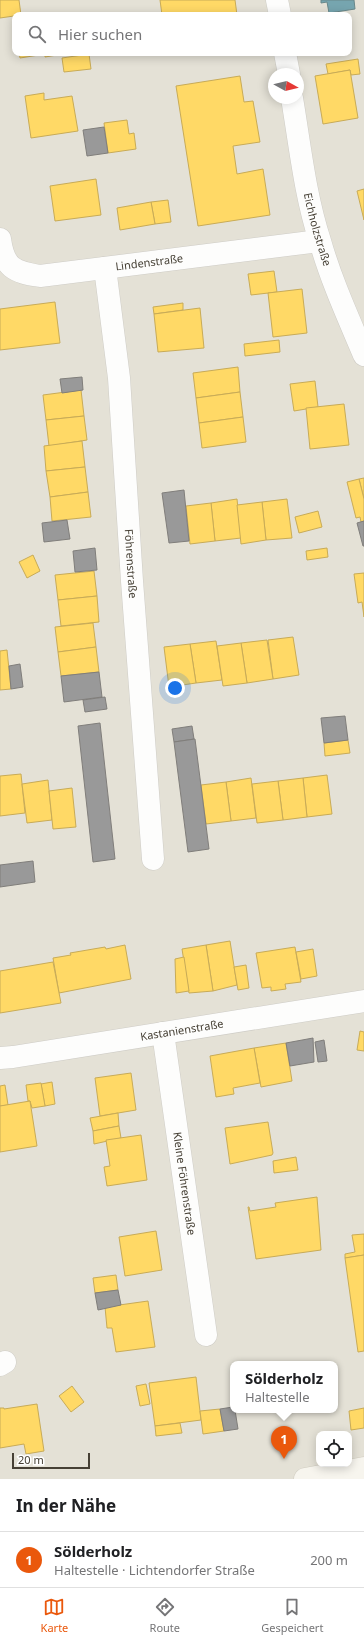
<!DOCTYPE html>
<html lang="de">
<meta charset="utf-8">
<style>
body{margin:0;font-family:"Noto Sans",sans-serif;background:#f2f2f2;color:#202124}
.controls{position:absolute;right:12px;bottom:12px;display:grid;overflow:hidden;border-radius:8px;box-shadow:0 2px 10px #0003}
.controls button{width:36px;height:36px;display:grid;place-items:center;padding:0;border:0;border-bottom:1px solid #e0e0e0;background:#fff;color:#202124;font:20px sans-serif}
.compass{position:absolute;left:268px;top:68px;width:36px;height:36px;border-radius:50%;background:#fff;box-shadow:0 2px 10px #0003;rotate:98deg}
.scale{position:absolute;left:12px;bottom:10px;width:78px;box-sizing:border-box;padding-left:4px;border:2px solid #464035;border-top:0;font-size:11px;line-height:14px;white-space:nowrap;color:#464035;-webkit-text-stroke:3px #fff;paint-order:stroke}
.you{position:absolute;left:175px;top:688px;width:14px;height:14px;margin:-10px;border:3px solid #fff;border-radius:50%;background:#1a73e8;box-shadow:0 0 0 6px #1a73e833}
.badge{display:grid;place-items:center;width:26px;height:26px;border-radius:50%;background:#ea580c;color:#fff;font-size:13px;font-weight:700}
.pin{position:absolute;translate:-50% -33px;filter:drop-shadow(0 1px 2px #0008)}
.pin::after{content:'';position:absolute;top:21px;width:14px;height:12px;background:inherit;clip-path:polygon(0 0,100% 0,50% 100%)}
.popup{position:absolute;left:230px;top:1361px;width:108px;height:52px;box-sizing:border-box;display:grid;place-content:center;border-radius:8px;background:#fff;filter:drop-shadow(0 1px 3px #0005);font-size:13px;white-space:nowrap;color:#757577}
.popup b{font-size:15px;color:#202124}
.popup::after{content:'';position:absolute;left:50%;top:100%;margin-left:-8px;border:8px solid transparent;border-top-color:#fff}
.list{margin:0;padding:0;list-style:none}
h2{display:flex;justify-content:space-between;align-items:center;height:52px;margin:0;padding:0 16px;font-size:17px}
h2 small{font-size:13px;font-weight:400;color:#757577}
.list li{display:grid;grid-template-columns:26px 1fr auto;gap:12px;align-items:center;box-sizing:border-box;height:56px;padding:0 16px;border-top:1px solid #e0e0e0}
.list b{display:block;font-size:15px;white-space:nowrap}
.list p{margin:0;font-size:13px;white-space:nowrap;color:#757577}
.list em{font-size:13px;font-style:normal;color:#757577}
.icon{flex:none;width:22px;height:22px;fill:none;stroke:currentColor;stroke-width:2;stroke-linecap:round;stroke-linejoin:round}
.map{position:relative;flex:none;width:364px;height:1479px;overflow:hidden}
.search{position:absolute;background:#fff;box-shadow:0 2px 10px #0003;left:12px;right:12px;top:12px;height:44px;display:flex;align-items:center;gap:10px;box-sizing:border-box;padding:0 14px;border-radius:8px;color:#757577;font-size:15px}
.sheet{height:108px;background:#fff}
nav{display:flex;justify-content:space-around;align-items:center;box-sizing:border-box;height:56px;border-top:1px solid #e0e0e0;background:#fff;font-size:11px;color:#757577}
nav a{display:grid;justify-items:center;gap:2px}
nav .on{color:#ea580c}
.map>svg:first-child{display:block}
.residential{fill:#e4e1d6;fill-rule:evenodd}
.homes{fill:#ffd966;stroke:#c8ab57}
.public{fill:#76a5af;stroke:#68878a}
.industry{fill:#999;stroke:#807e7b}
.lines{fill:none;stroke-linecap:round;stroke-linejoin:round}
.street-casing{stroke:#ceccc6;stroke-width:23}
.secondary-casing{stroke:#d0ccc0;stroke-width:23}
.street{stroke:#fdfdfc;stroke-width:22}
.secondary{stroke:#f7f5ee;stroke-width:22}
.labels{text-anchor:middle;stroke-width:4;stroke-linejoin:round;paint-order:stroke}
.street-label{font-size:11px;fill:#464035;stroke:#fff}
</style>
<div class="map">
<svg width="364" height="1479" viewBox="0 0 364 1479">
<rect width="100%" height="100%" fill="#f0efe9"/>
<path class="residential" d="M0 0H364V1479H0ZM15 15H349V53H15ZM274 74H298V98H274ZM233 1364H335V1410H233ZM319 1434H349V1464H319Z"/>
<g class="homes">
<path d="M0 0H19L21 15 0 18Z"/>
<path d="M160 0H235L237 15H162Z"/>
<path d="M19 53H63V54L45 57V54L20 58Z"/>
<path d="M89 54 91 69 64 72 62 58Z"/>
<path d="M358 59 360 74 351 75 350 70 328 74 326 64Z"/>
<path d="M350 70 358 118 323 124 315 76Z"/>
<path d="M240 76 244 102 253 101 260 142 233 146 237 174 263 169 270 215 198 226 176 86Z"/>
<path d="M44 93V100L72 96 78 131 31 138 25 96Z"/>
<path d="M127 120 129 134 134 133 136 149 108 153 104 123Z"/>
<path d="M96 179 101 215 55 221 50 186Z"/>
<path d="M364 189V220L357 191Z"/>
<path d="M168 200 171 222 155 224 151 202Z"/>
<path d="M151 202 155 224 120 230 117 208Z"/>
<path d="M274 271 277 292 251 295 248 274Z"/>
<path d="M302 289 307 333 273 337 268 293Z"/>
<path d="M55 302 60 343 0 350V309Z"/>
<path d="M183 303V310L154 314 153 307Z"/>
<path d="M200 308 204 348 158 352 154 314Z"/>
<path d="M279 340 280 352 245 356 244 344Z"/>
<path d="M238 367 240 392 196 398 193 373Z"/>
<path d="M315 381 318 407 294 411 290 384Z"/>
<path d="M81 390 84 416 46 420 43 395Z"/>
<path d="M240 392 243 417 199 423 196 398Z"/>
<path d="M344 404 349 445 310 449 306 408Z"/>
<path d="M84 416 87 440 49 446 46 420Z"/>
<path d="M243 417 246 442 202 448 199 423Z"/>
<path d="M82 441 85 467 46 471 44 446Z"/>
<path d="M85 467 88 492 50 497 46 471Z"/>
<path d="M364 478V499L359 479Z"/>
<path d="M359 479 364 499V521L361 522 360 517 356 518 347 482Z"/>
<path d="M88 492 91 517 52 521 50 497Z"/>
<path d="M237 499 241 538 215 541 211 503Z"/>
<path d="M287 499 292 538 266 540 262 502Z"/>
<path d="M262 502 266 540 241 544 237 505Z"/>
<path d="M211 503 215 541 190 544 186 506Z"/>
<path d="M318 511 322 527 299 533 295 517Z"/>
<path d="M327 548 328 557 307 560 306 551Z"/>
<path d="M33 555 40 571 27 578 19 562Z"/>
<path d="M94 571 97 596 58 600 55 575Z"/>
<path d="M364 573V617L362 602 358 603 354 574Z"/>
<path d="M97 596 99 622 61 626 58 600Z"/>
<path d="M93 623 96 647 58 652 55 627Z"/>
<path d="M293 637 299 675 273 679 268 640Z"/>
<path d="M267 640 273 679 247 683 241 643Z"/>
<path d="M216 641 222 680 196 683 190 644Z"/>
<path d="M241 643 247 683 223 686 217 646Z"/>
<path d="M190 644 196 683 169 687 164 647Z"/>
<path d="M96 647 99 672 61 676 58 652Z"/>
<path d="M7 650 11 689 0 690V651Z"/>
<path d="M348 740 350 753 325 756 324 743Z"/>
<path d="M21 774 25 813 0 816V776Z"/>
<path d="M327 775 332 814 307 817 303 778Z"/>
<path d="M251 778 256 818 231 821 226 782Z"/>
<path d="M303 778 307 817 283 820 278 781Z"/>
<path d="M48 780 52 820 27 823 22 784Z"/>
<path d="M278 781 283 820 257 823 252 784Z"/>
<path d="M226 782 231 821 206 824 201 785Z"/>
<path d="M72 788 76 827 53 829 49 791Z"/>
<path d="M230 941 237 985 213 991 206 945Z"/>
<path d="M125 945 131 979 59 993 53 958 71 955 70 953 105 947 106 949Z"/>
<path d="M206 945 213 991 189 993 182 949Z"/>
<path d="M295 947 301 982 285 984 286 989 271 991V987L262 988 256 953Z"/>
<path d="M313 949 317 976 301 979 296 952Z"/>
<path d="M184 957 189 991 176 993 175 959Z"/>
<path d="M53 962 61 1003 0 1013V971Z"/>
<path d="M246 965 249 988 238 990 234 967Z"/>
<path d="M360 1031 364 1032V1051L357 1050Z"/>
<path d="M286 1043 292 1081 261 1087 254 1048Z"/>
<path d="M254 1048 260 1083 233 1088 234 1094 216 1097 210 1056Z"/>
<path d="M131 1073 136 1110 100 1116 95 1078Z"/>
<path d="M52 1082 55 1104 45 1106 41 1084Z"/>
<path d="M41 1083 45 1106 32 1108 30 1101H28L26 1085Z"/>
<path d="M5 1085 8 1105 0 1106V1086Z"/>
<path d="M30 1101 37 1146 0 1152V1106Z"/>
<path d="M118 1113 119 1126 93 1131 90 1118Z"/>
<path d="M268 1122 273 1153 272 1155 230 1164 225 1128Z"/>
<path d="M119 1126 121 1138 94 1144 93 1131Z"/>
<path d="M141 1135 147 1180 107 1186 104 1167 110 1166 106 1140Z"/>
<path d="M296 1157 298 1170 274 1173 273 1161Z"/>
<path d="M317 1197 321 1250 256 1259 248 1207H249L250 1211 276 1207 275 1203Z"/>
<path d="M156 1231 162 1270 125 1276 119 1237Z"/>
<path d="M364 1234V1255L345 1258V1254L355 1252 352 1235Z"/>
<path d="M364 1255V1351L358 1352 345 1258Z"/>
<path d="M116 1275 118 1290 95 1293 93 1278Z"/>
<path d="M148 1301 155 1347 116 1352 112 1328H107L105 1307Z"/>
<path d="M196 1377 201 1420 155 1426 149 1383Z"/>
<path d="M146 1384 150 1404 140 1406 136 1386Z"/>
<path d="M72 1386 84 1402 71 1412 59 1396Z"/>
<path d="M37 1404 44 1451 26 1454 24 1444 0 1448V1408H4V1409Z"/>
<path d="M364 1408V1428L351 1430 349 1411Z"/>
<path d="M220 1409 224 1431 203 1434 200 1411Z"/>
<path d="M180 1423 182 1433 156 1436 155 1426Z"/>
</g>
<path class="public" d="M321 0H354L355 9 329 13 327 2 321 3Z"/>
<g class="industry">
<path d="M104 127 108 153 87 156 83 130Z"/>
<path d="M82 377 83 390 62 393 60 379Z"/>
<path d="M184 490 189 541 169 543 162 493Z"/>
<path d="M67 520 70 539 44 542 42 523Z"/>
<path d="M364 521V546H363L357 523Z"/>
<path d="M95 548 97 570 75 572 73 551Z"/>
<path d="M20 664 23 687 11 689 9 666Z"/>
<path d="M99 672 102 697 64 702 61 676Z"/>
<path d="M105 697 107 709 85 712 83 700Z"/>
<path d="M345 716 348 740 324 743 321 718Z"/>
<path d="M100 723 115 859 93 862 78 726Z"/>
<path d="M192 726 194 739 174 742 172 729Z"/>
<path d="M195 739 209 849 188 852 174 742Z"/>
<path d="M33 861 35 882 0 887V865Z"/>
<path d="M313 1038 314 1062 290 1066 286 1043Z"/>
<path d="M324 1040 327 1061 318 1062 315 1042Z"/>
<path d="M118 1290 121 1305 98 1310 95 1293Z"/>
<path d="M233 1407V1410H235L238 1429 224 1431 220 1409Z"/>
</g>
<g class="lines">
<g class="street-casing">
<g id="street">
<path d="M277 0 280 15"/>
<path d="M285 53 289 74"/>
<path id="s1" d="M292 98C300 146 305 195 320 241 331 280 348 317 364 355"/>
<path id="s2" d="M0 239C4 268 14 272 40 276L319 241"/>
<path id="s3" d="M105 268 119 378 132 581 153 859"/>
<path id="s4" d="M163 1033 206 1335"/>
<path id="s5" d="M0 1058 13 1057 364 1001"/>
<path d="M0 1365 5 1362"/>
</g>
</g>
<g class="secondary-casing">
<path id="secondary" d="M305 1479 364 1468"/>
</g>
<use href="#street" class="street"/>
<use href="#secondary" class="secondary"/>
</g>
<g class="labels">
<g class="street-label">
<text dy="4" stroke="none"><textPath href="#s1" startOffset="134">Eichholzstraße</textPath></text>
<text dy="4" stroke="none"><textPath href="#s2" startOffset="171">Lindenstraße</textPath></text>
<text dy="4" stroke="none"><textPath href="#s3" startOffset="297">Föhrenstraße</textPath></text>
<text dy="4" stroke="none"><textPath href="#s5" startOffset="184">Kastanienstraße</textPath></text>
<text dy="4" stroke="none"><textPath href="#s4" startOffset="152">Kleine Föhrenstraße</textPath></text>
</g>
</g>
</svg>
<div class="controls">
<button><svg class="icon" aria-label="locate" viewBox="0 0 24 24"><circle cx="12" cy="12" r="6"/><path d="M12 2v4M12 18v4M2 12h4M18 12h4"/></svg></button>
</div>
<svg class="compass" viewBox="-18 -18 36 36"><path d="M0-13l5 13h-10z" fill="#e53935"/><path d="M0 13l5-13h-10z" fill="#757577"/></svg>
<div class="scale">20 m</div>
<div class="you"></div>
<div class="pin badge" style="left:284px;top:1459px">1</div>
<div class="popup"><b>Sölderholz</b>Haltestelle</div>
<div class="search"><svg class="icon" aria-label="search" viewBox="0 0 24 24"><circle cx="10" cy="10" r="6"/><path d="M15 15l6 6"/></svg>Hier suchen</div>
</div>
<section class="sheet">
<h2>In der Nähe<small></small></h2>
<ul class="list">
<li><span class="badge">1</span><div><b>Sölderholz</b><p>Haltestelle · Lichtendorfer Straße</p></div><em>200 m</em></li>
</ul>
</section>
<nav>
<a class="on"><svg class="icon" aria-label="map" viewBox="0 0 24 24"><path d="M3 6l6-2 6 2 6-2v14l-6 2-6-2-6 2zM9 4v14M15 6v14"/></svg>Karte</a>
<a><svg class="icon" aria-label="directions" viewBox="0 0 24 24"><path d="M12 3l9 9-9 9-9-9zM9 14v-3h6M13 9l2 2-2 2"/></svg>Route</a>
<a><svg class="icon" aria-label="saved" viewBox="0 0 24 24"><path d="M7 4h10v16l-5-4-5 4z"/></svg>Gespeichert</a>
</nav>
